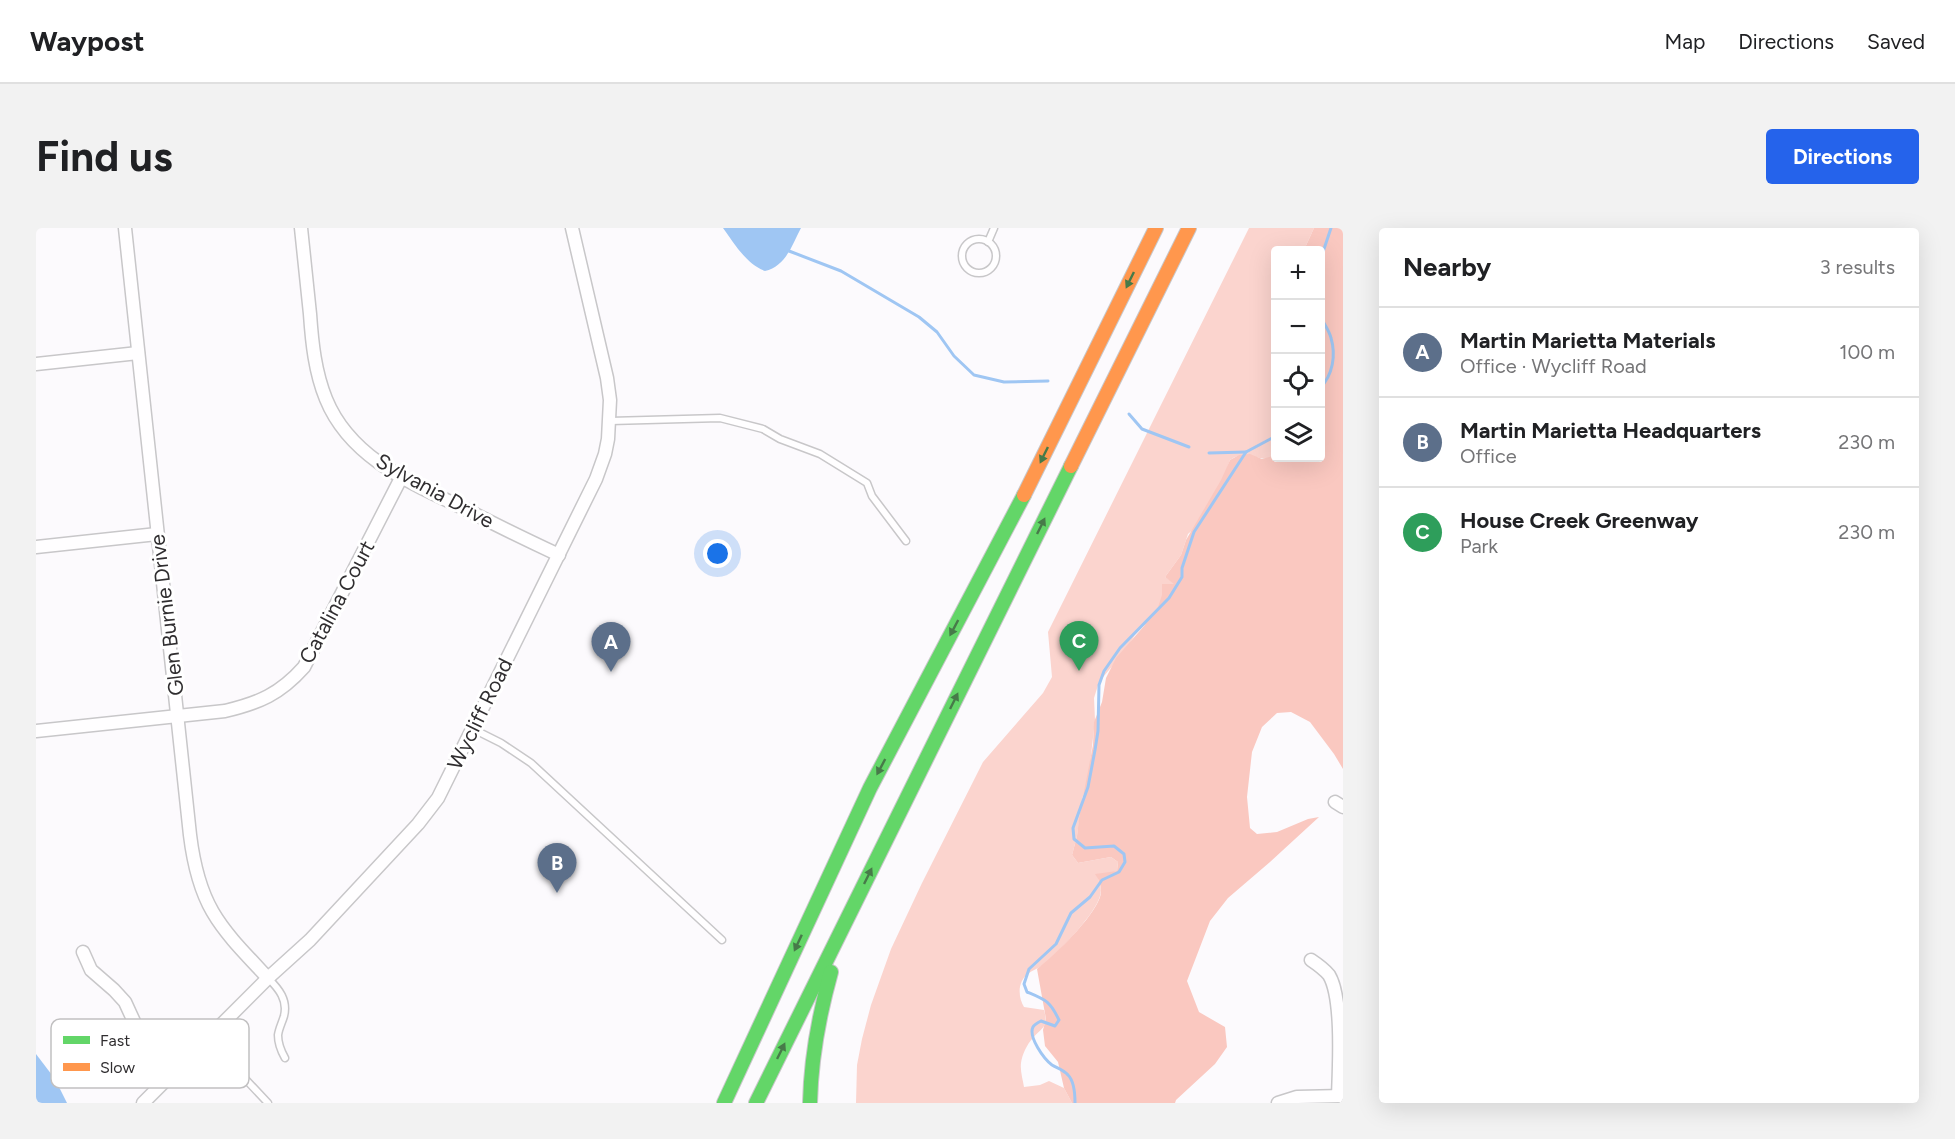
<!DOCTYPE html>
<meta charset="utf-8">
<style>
body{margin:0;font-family:Figtree,sans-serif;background:#f2f2f2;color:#202124}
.controls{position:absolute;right:18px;top:18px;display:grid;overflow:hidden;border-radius:6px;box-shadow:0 6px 24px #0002}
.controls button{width:54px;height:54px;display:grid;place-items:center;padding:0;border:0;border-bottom:2px solid #e0e0e0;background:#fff;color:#202124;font:30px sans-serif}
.you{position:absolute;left:682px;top:326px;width:21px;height:21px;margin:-15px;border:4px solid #fff;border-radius:50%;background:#1a73e8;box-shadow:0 0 0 9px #1a73e833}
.badge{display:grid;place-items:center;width:39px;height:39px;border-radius:50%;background:#2563eb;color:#fff;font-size:20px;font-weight:700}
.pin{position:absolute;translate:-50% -50px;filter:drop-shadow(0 2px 3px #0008)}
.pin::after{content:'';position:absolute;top:32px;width:21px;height:18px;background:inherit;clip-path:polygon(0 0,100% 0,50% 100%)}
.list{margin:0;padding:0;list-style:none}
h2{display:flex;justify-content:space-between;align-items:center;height:78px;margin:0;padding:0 24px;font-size:26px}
h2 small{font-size:20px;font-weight:400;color:#757577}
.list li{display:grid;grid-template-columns:39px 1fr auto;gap:18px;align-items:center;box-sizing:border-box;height:90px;padding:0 24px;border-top:2px solid #e0e0e0}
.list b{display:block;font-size:22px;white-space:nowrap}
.list p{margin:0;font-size:20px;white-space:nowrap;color:#757577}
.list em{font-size:20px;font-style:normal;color:#757577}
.icon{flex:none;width:33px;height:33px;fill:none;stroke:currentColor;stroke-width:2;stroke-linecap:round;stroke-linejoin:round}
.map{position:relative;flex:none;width:1307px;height:875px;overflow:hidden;border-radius:6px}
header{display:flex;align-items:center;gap:36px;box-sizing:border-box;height:84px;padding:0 30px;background:#fff;border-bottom:2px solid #e0e0e0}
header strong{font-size:28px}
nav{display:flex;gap:33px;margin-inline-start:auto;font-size:21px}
.intro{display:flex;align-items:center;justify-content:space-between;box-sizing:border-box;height:144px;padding:0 36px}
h1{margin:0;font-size:42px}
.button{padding:15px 27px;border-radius:6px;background:#2563eb;color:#fff;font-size:21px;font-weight:700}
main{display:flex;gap:36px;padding:0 36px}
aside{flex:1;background:#fff;border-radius:6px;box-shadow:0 6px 24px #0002}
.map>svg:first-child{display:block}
.green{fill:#fbd4ce}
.forest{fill:#fac8c0}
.water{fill:#9fc6f3}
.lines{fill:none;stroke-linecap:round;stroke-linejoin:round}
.stream{stroke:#9fc6f3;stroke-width:3}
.lane-casing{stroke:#c8c7c9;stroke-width:9}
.street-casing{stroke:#c8c7c9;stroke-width:15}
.fast-casing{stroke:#c8c7c9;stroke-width:16}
.slow-casing{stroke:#c8c7c9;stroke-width:16}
.lane{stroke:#fffeff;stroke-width:6}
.street{stroke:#fffeff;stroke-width:12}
.fast{stroke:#63d668;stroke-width:14}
.slow{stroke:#ff974d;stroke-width:14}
.oneway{fill:#477a49}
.labels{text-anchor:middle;stroke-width:6;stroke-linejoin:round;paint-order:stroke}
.street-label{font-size:21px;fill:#302e30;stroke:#fff}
.key{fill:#fff;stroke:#c1c0c1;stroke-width:1.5}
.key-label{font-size:16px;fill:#302e30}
</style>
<header>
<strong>Waypost</strong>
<nav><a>Map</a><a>Directions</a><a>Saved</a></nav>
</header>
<div class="intro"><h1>Find us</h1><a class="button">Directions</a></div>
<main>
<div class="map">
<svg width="1307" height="875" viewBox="0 0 1307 875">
<rect width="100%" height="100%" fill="#fcfafd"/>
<path class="green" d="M1213 0H1278L1268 22H1240L1239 225 1235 231C1217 232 1211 221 1194 232L1183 261 1161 298 1152 306 1145 327 1129 349 1140 356 1118 387 1099 407 1088 424 1063 454 1058 470 1059 492 1052 554 1046 571 1041 608 1036 627 1042 635 1075 629 1082 634 1081 643 1062 650C1064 656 1066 662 1064 668 1059 686 1026 720 1012 733 1006 739 999 741 993 745 981 753 982 769 988 779L1008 782C1013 800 1006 799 997 810 991 816 986 827 985 835 984 843 987 852 988 859L1004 857 1013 853 1028 860 1036 875H820L821 837 826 811 835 777 855 721 886 655 947 534 1007 465 1016 449 1012 404Z"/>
<path class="forest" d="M1278 0H1307V541L1298 526 1274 494 1255 484 1241 485 1226 499 1216 524 1211 569 1214 600 1221 606 1241 604 1272 591 1283 589 1234 634 1192 670 1174 693 1151 753 1163 784 1189 799 1191 819 1179 836 1140 872 1139 875H1036L1028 860 1022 834 1009 818 1007 802 1010 791 1001 741C1017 729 1064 684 1065 664 1065 657 1063 651 1059 646L1081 643 1082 634 1075 629 1042 635 1036 627 1041 608 1043 590 1057 517 1058 494 1066 474 1070 450 1080 430 1108 398 1122 379 1126 367V356H1138L1129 349 1145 327 1150 312 1185 252 1194 232 1203 227 1214 226 1226 231 1237 228 1239 225 1240 230H1284V156L1289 141 1284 127V22H1268Z"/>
<g class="water">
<path d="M687 0H765C756 17 750 38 729 43 710 36 698 15 687 0Z"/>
<path d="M0 826 19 851 31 875H0Z"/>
</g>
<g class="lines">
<g class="stream">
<path d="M753 23 805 43 883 89 901 104 918 128 938 147 968 154 1012 153"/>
<path d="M1284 33 1295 0"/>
<path d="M1284 87C1287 95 1293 102 1295 110 1300 127 1297 147 1284 160"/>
<path d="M1093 186 1106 201 1153 219"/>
<path d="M1173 225 1210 224"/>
<path d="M1039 875C1039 867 1038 853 1032 847 1028 842 1021 840 1016 837 1008 831 992 809 997 799 998 797 1003 794 1005 793L1019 798 1023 792C1014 773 1010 772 991 764L988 756 993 741 1020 716 1035 685 1054 669 1066 652 1083 644 1089 634 1088 626 1078 618 1049 620 1038 611 1037 600 1052 559 1059 522 1062 503 1063 457 1068 443 1084 420 1133 370 1146 349V340L1158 304 1210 224 1240 208"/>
</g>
<g class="lane-casing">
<g id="lane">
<circle cx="943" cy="28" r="17"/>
<path d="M952 14 958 0"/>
<path d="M574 193 684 190 727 201 744 211 784 226 831 255 836 268 870 313"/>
<path d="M437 501 465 515 495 535 686 712"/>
<path d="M232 750C243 761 252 772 248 788 246 795 243 800 242 807 242 816 245 823 249 830"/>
<path d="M169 814 183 823 232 875"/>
</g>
</g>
<g class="street-casing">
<g id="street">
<path d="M89 0 154 607C163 680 184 699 232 750"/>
<path d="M265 0C268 29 271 57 274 86 276 115 279 144 290 171 314 230 375 255 429 281 460 297 491 312 523 327"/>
<path d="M0 136 102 125"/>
<path d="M0 319 121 306"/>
<path d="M0 503 189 483C223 475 244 466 268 439L365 250"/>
<path d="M1299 574 1307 579"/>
<path d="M47 724 55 742 78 762 89 774 106 811 137 846"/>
<path d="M1275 732C1281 736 1288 741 1293 747 1307 770 1303 839 1302 868"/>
<path d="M107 875 232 750 274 712 382 596 402 570 560 251 569 226 572 211 574 172 571 150 536 0"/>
<path d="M1242 875 1261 869 1307 868"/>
</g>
</g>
<g class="fast-casing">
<g id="fast">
<path d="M688 875 834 560 988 267"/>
<path d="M720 875 1035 238"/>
<path d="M774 875C775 830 783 787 795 744"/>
</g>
</g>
<g class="slow-casing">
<g id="slow">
<path d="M1035 238 1153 0"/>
<path d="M988 267 1120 0"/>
</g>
</g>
<use href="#lane" class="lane"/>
<use href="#street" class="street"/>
<use href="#fast" class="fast"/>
<use href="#slow" class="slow"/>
</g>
<defs><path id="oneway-solid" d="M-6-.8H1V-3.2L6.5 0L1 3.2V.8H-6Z" transform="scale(1.5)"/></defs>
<g class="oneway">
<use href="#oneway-solid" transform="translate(1094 52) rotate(116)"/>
<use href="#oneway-solid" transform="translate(1008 227) rotate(116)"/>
<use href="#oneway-solid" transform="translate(1005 298) rotate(-64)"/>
<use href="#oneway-solid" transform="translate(918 400) rotate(118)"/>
<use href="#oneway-solid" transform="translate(918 473) rotate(-64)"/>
<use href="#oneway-solid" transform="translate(845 539) rotate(118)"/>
<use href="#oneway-solid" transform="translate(832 648) rotate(-64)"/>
<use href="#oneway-solid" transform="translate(762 715) rotate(115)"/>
<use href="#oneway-solid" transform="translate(745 823) rotate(-64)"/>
</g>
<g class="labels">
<g class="street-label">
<text transform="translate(399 263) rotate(29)" y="7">Sylvania Drive</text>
<text transform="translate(301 374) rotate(-62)" y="7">Catalina Court</text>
<text transform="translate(131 387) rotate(-97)" y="7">Glen Burnie Drive</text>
<text transform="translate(444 486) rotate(-64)" y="7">Wycliff Road</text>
</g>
</g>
<rect x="15" y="791" width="198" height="69" rx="9" class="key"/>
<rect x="27" y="808" width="27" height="8" fill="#63d668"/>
<rect x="27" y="835" width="27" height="8" fill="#ff974d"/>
<g class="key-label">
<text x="64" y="818">Fast</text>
<text x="64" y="845">Slow</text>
</g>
</svg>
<div class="controls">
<button>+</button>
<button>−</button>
<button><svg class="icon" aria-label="locate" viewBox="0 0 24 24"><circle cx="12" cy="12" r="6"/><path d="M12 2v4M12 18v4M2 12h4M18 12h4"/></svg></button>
<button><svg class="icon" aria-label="layers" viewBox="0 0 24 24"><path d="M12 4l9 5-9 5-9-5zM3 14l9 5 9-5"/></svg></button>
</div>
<div class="you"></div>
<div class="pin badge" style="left:575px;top:444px;background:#5c6f8a">A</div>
<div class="pin badge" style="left:521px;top:665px;background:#5c6f8a">B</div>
<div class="pin badge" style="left:1043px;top:443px;background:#2e9e5b">C</div>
</div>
<aside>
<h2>Nearby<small>3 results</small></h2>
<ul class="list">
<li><span class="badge" style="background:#5c6f8a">A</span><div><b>Martin Marietta Materials</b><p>Office · Wycliff Road</p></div><em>100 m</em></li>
<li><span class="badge" style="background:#5c6f8a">B</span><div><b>Martin Marietta Headquarters</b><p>Office</p></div><em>230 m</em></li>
<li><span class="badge" style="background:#2e9e5b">C</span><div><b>House Creek Greenway</b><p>Park</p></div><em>230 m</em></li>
</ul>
</aside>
</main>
